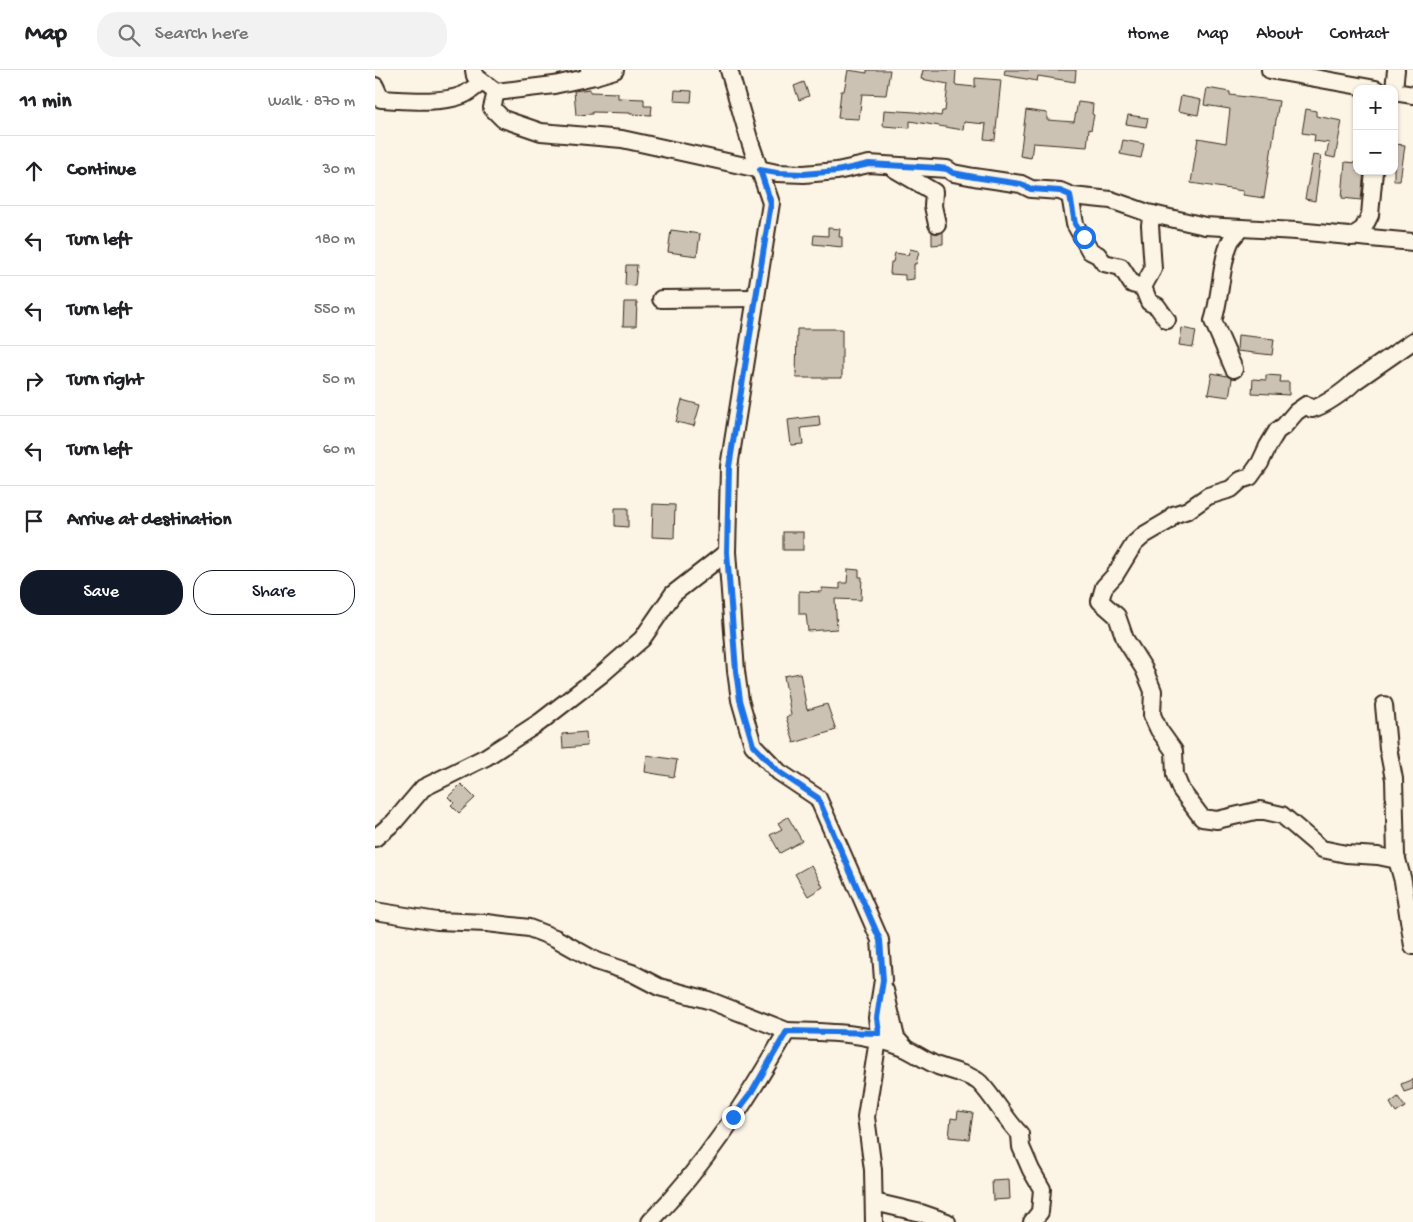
<!DOCTYPE html>
<meta charset="utf-8">
<style>
body{margin:0;font-family:"Gochi Hand",sans-serif;background:#f2f2f2;color:#202124}
.controls{position:absolute;right:15px;top:15px;display:grid;overflow:hidden;border-radius:10px;box-shadow:0 1px 4px #0004}
.controls button{width:45px;height:45px;display:grid;place-items:center;padding:0;border:0;border-bottom:1px solid #e0e0e0;background:#fff;color:#202124;font:25px sans-serif}
.stop{position:absolute;width:15px;height:15px;margin:-11px;border:4px solid #1a73e8;border-radius:50%;background:#fff}
.stop.end{background:#1a73e8;border-color:#fff;box-shadow:0 1px 5px #0008}
.list{margin:0;padding:0;list-style:none}
h2{display:flex;justify-content:space-between;align-items:center;height:65px;margin:0;padding:0 20px;font-size:21px}
h2 small{font-size:16px;font-weight:400;color:#757577}
.list li{display:grid;grid-template-columns:32px 1fr auto;gap:15px;align-items:center;box-sizing:border-box;height:70px;padding:0 20px;border-top:1px solid #e0e0e0}
.list b{display:block;font-size:19px;white-space:nowrap}
.list em{font-size:16px;font-style:normal;color:#757577}
.actions{display:flex;gap:10px;padding:15px 20px}
.actions a{flex:1;padding:11px 0;border:1px solid #111827;border-radius:20px;text-align:center;font-size:18px;color:#111827}
.actions .main{background:#111827;color:#fff}
.icon{flex:none;width:28px;height:28px;fill:none;stroke:currentColor;stroke-width:2;stroke-linecap:round;stroke-linejoin:round}
.map{position:relative;flex:none;width:1038px;height:1152px;overflow:hidden}
header{display:flex;align-items:center;gap:30px;box-sizing:border-box;height:70px;padding:0 25px;background:#fff;border-bottom:1px solid #e0e0e0}
header strong{font-size:24px}
nav{display:flex;gap:28px;margin-inline-start:auto;font-size:18px}
.search{width:350px;height:45px;background:#f2f2f2;display:flex;align-items:center;gap:12px;box-sizing:border-box;padding:0 18px;border-radius:20px;color:#757577;font-size:19px}
main{display:flex}
aside{flex:1;background:#fff}
.map>svg:first-child{display:block}
.building{fill:#ccc2b3;stroke:#3b2a1e}
.lines{fill:none;stroke-linecap:round;stroke-linejoin:round}
.minor-casing{stroke:#3b2a1e;stroke-width:20}
.minor{stroke:#fcf5e5;stroke-width:16}
.route{stroke:#1a73e8;stroke-width:6}
</style>
<header>
<strong>Map</strong>
<div class="search"><svg class="icon" aria-label="search" viewBox="0 0 24 24"><circle cx="10" cy="10" r="6"/><path d="M15 15l6 6"/></svg>Search here</div>
<nav><a>Home</a><a>Map</a><a>About</a><a>Contact</a></nav>
</header>
<main>
<aside>
<h2>11 min<small>Walk · 870 m</small></h2>
<ul class="list">
<li><svg class="icon" aria-label="ahead" viewBox="0 0 24 24"><path d="M12 20V5M6 11l6-6 6 6"/></svg><div><b>Continue</b></div><em>30 m</em></li>
<li><svg class="icon" aria-label="left" viewBox="0 0 24 24"><path d="M17 20v-9H6M10 6l-5 5 5 5"/></svg><div><b>Turn left</b></div><em>180 m</em></li>
<li><svg class="icon" aria-label="left" viewBox="0 0 24 24"><path d="M17 20v-9H6M10 6l-5 5 5 5"/></svg><div><b>Turn left</b></div><em>550 m</em></li>
<li><svg class="icon" aria-label="right" viewBox="0 0 24 24"><path d="M7 20v-9h11M14 6l5 5-5 5"/></svg><div><b>Turn right</b></div><em>50 m</em></li>
<li><svg class="icon" aria-label="left" viewBox="0 0 24 24"><path d="M17 20v-9H6M10 6l-5 5 5 5"/></svg><div><b>Turn left</b></div><em>60 m</em></li>
<li><svg class="icon" aria-label="arrive" viewBox="0 0 24 24"><path d="M6 21V4h12l-3 4 3 4H6"/></svg><div><b>Arrive at destination</b></div></li>
</ul>
<div class="actions"><a class="main">Save</a><a>Share</a></div>
</aside>
<div class="map">
<svg width="1038" height="1152" viewBox="0 0 1038 1152">
<rect width="100%" height="100%" fill="#fcf5e5"/>
<filter id="ink" filterUnits="userSpaceOnUse"><feTurbulence type="fractalNoise" baseFrequency=".02" numOctaves="2"/><feDisplacementMap in="SourceGraphic" scale="10" xChannelSelector="R" yChannelSelector="G"/><feConvolveMatrix kernelMatrix="1 2 1 2 8 2 1 2 1" color-interpolation-filters="sRGB"/></filter>
<g filter="url(#ink)">
<g class="building">
<path d="M473 0 492 3V0H515L511 25 487 24 484 49 463 48 466 21H469Z"/>
<path d="M548 0H581L580 15 600 17V8L626 10 620 70 609 69 611 54 589 52 588 60 535 51V58L508 56 509 40 540 42 566 46 567 41H570L573 14 546 9Z"/>
<path d="M630 0H701L700 12 663 6 662 11 629 5Z"/>
<path d="M429 12 434 26 424 30 419 16Z"/>
<path d="M832 18 855 22V25L904 31 889 128 868 125V121L816 113 823 68 851 73 855 39 829 35Z"/>
<path d="M215 19V22L243 23V28L269 29V36H277L276 45 255 44V43L217 42V44L201 45 199 21Z"/>
<path d="M300 20 317 21 316 32 299 31Z"/>
<path d="M806 26 826 30 823 45 803 41Z"/>
<path d="M703 32 718 34 717 44 719 45 716 60 714 59 712 77 658 73 656 88 645 86 651 40 672 43V50L699 52Z"/>
<path d="M931 39 941 41V46L967 51 960 88 951 86 954 73 939 71 940 65 927 63Z"/>
<path d="M753 45 773 48 771 57 751 54Z"/>
<path d="M748 70 769 74 766 88 745 84Z"/>
<path d="M1019 74 1030 75 1025 111H1019Z"/>
<path d="M938 85 946 86 940 131 930 129Z"/>
<path d="M970 92 982 93V101H989L986 130 967 128Z"/>
<path d="M453 158 465 159 464 167H467V177L438 174 439 165 453 166Z"/>
<path d="M296 160 325 164 322 186 293 182Z"/>
<path d="M557 162 564 164 568 162V174L557 175Z"/>
<path d="M535 179 544 181 541 194H539V209L530 210V205L515 204 516 192H518L520 183 533 185Z"/>
<path d="M251 195H262L260 216 250 215Z"/>
<path d="M249 232H262L261 256H248Z"/>
<path d="M807 258 821 261 818 277 804 275Z"/>
<path d="M422 259H467V308H421Z"/>
<path d="M863 265 899 269 897 285 862 281Z"/>
<path d="M837 303 852 306 857 309 854 327 833 324Z"/>
<path d="M891 305 906 306 905 312H914V325L877 323 878 309 891 310Z"/>
<path d="M307 330 325 335 319 356 301 352Z"/>
<path d="M444 346 445 356 426 358 428 374 416 375 413 350Z"/>
<path d="M278 434 300 435 299 468 277 467Z"/>
<path d="M240 438H253V457L240 456Z"/>
<rect x="408" y="462" width="20" height="18"/>
<path d="M473 499 484 500V507H487L486 530 460 529 462 559 433 561 431 544H424V521L447 522V518L465 519V513H472Z"/>
<path d="M425 603 432 640 452 634 461 660 419 673 411 647 416 645 409 606Z"/>
<path d="M211 662 212 676 188 678 187 664Z"/>
<path d="M272 685 302 690 299 707 270 702Z"/>
<path d="M86 714 100 728 84 743 76 735 79 733 73 727Z"/>
<path d="M413 747 427 771 405 783 395 765 407 759 403 753Z"/>
<path d="M436 795 448 817 433 826 420 804Z"/>
<path d="M1038 1009V1019L1029 1022 1026 1014Z"/>
<path d="M1023 1027 1030 1037 1021 1043 1015 1033Z"/>
<path d="M583 1041 598 1043 594 1069 574 1067 576 1048 582 1049Z"/>
<path d="M634 1110 635 1129 618 1130 617 1111Z"/>
</g>
<g class="lines">
<g class="minor-casing">
<g id="minor">
<path d="M99 0 100 6 121 22 179 15 220 6"/>
<path d="M214 0 220 6 240 0"/>
<path d="M354 0 375 72 396 133 354 397 352 482 361 601 365 630 378 675 404 702 443 728 505 870 508 910 502 948 504 963 491 1047 498 1100 499 1152"/>
<path d="M895 0 1001 19"/>
<path d="M0 16 6 29C30 30 65 34 88 25 95 22 101 16 107 12"/>
<path d="M1019 19 1021 0"/>
<path d="M121 22 117 38 128 49 166 62 247 69 402 103 429 104 462 101 494 94 572 99 578 103 599 107 646 114 656 119 685 121 697 126 736 130 773 143 830 156 921 161 1038 172"/>
<path d="M1019 22 1038 25"/>
<path d="M518 98 559 122 558 136 562 154"/>
<path d="M695 125 700 154 715 181 723 185 729 193 746 197 757 214 768 217"/>
<path d="M777 144 775 155 778 199 768 217 774 232 782 236 792 250"/>
<path d="M976 167 988 159 995 145 999 101"/>
<path d="M286 229 381 228"/>
<path d="M859 299 838 251C846 227 846 189 856 170 859 166 863 162 866 158"/>
<path d="M1009 635 1013 678 1019 709 1021 786 1028 811 1038 876"/>
<path d="M0 768 19 752 48 718 111 687 165 652 227 604 267 569 298 524 352 482"/>
<path d="M1022 790 1003 786 971 784 947 779 907 745 885 740 842 750 827 748 806 720 800 705 799 681 784 660 777 645 778 621 769 599 750 569 742 546 725 531 729 517 740 505 759 474 769 465 793 451 798 445 813 440 833 426 856 419 866 410 875 407 885 393 893 376 902 361 909 356 921 342 931 335 937 339C949 336 970 321 979 312L1038 271"/>
<path d="M0 841 62 851 112 853 154 858 180 868 221 891 257 903 284 917 333 930 412 961"/>
<path d="M510 920 521 968 530 978"/>
<path d="M499 1132 546 1143 572 1152"/>
<path d="M275 1152C330 1095 373 1029 412 961 452 962 491 962 529 978 540 983 551 991 563 996 574 1000 597 1005 605 1013 620 1029 630 1049 645 1064L646 1077 656 1100 667 1119 665 1142 657 1152"/>
</g>
</g>
<use href="#minor" class="minor"/>
</g>
</g>
<g class="lines" filter="url(#ink)">
<path class="route" d="M358 1047 377 1022 412 961 504 963 502 948 508 910 505 870 443 728 404 702 378 675 365 630 361 601 352 482 354 397 396 133 385 100 402 103 429 104 462 101 494 94 564 98 572 99 578 103 599 107 646 114 656 119 685 121 695 125 700 154 709 167"/>
</g>
</svg>
<div class="controls">
<button>+</button>
<button>−</button>
</div>
<div class="stop" style="left:709px;top:167px"></div>
<div class="stop end" style="left:358px;top:1047px"></div>
</div>
</main>
